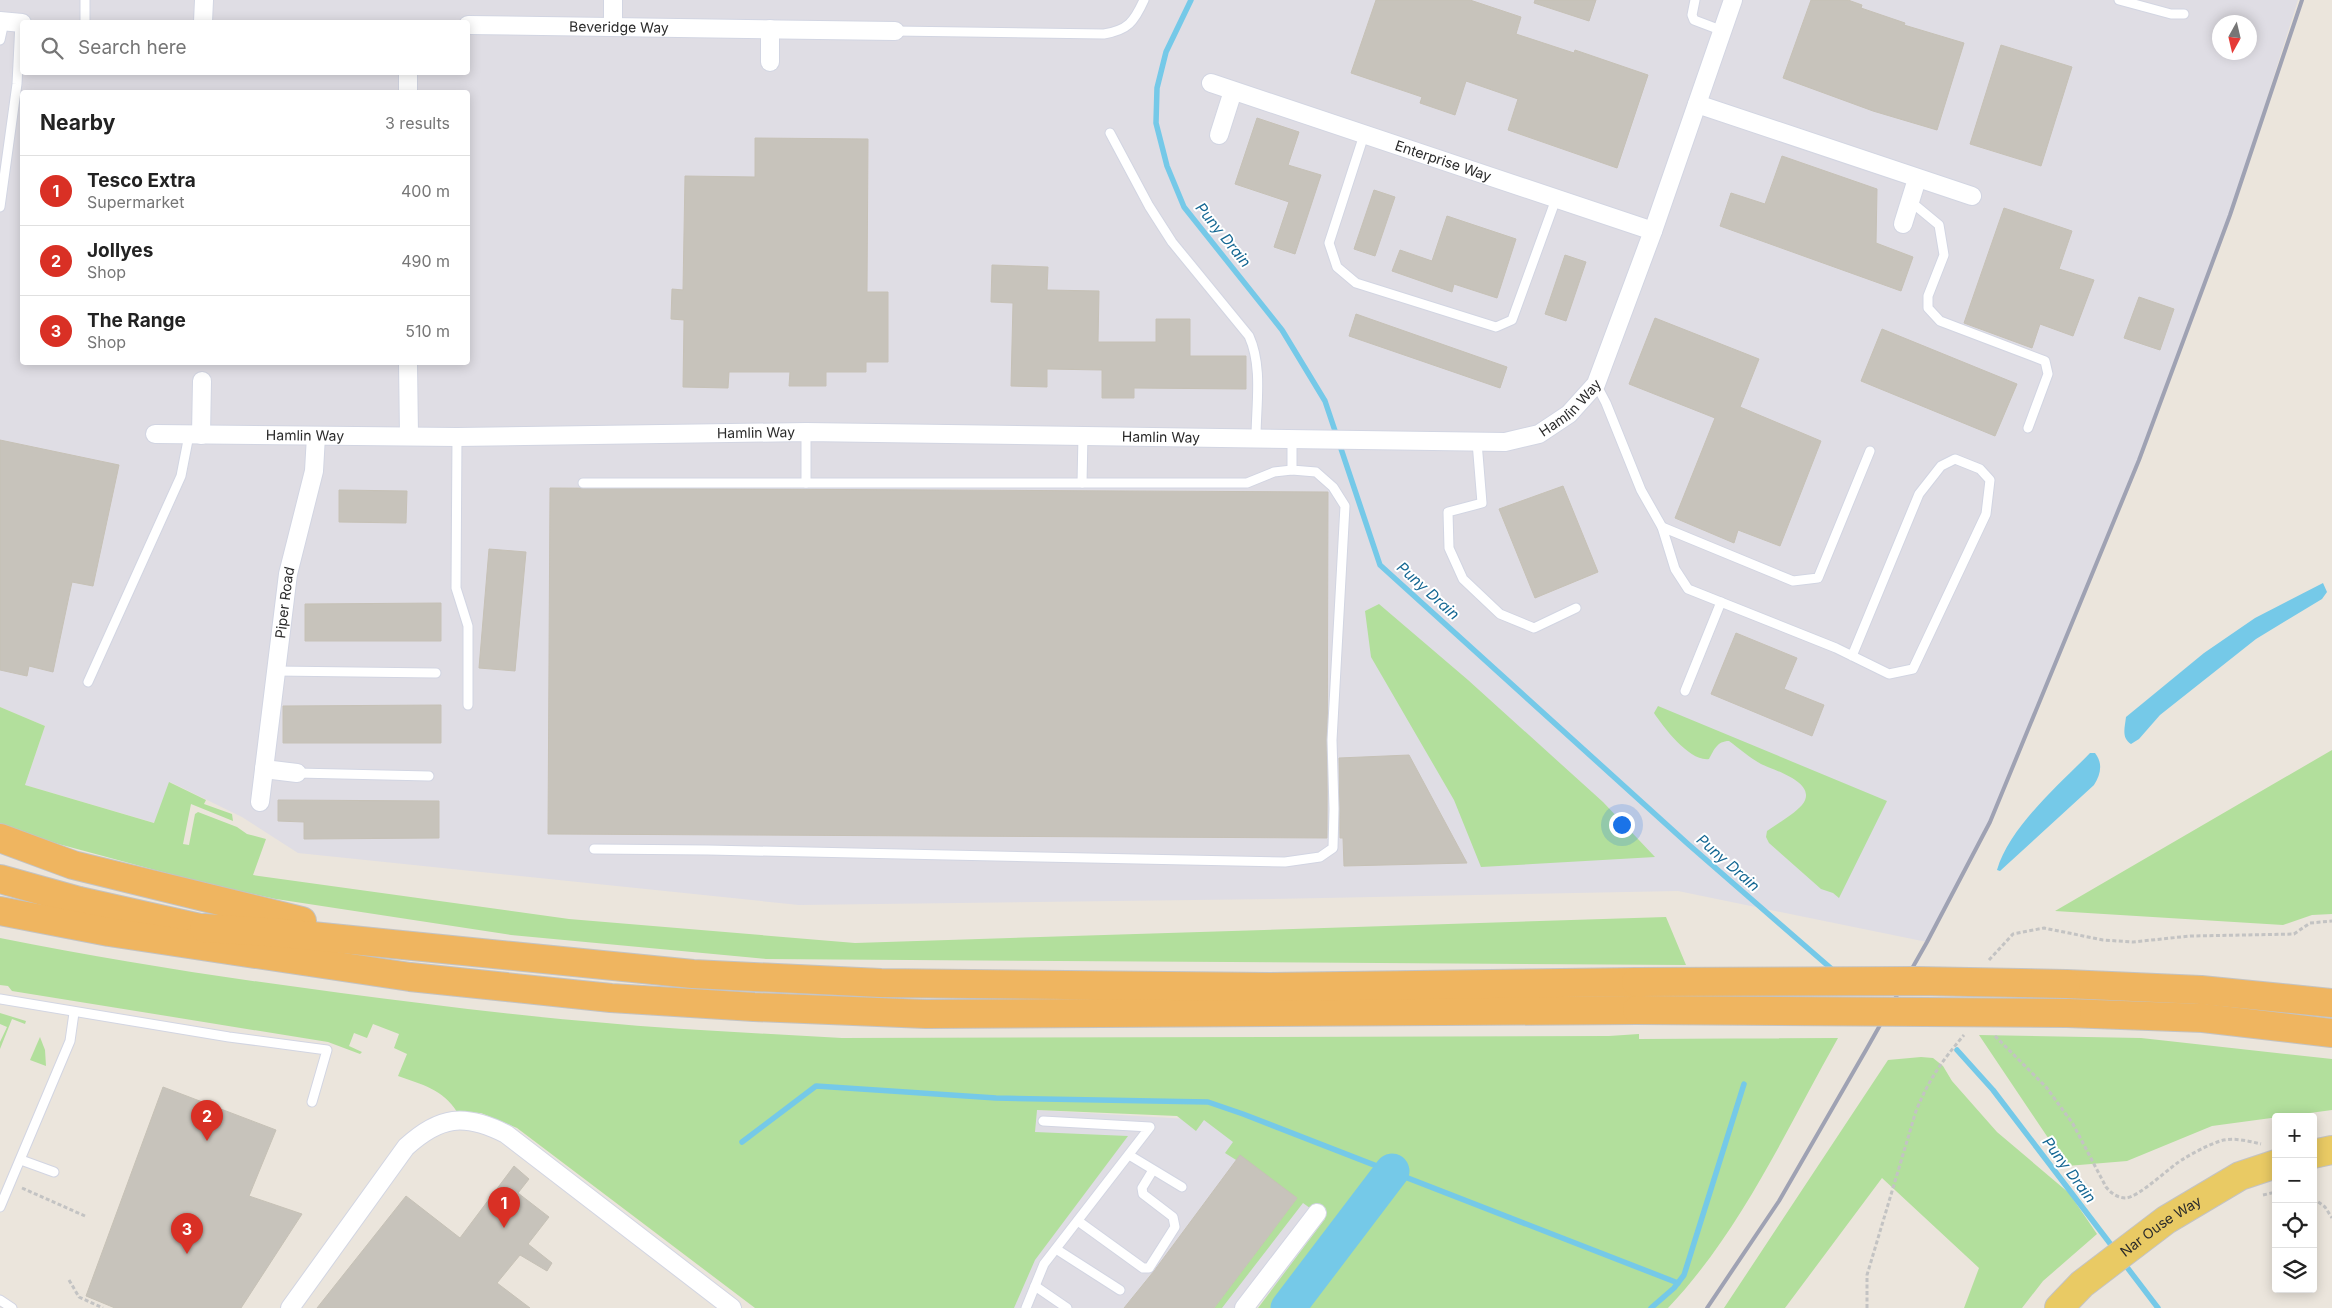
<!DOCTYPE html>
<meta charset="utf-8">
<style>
body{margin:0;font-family:Inter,sans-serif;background:#f6f6f6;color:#222}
.controls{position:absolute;right:15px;bottom:15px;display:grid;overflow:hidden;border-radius:5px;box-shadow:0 2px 12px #0003}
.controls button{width:45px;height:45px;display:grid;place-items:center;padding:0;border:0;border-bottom:1px solid #e0e0e0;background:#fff;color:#222;font:25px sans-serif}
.compass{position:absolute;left:2212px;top:15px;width:45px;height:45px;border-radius:50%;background:#fff;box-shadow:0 2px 12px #0003;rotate:188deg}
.you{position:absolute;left:1621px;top:824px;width:18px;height:18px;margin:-12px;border:4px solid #fff;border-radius:50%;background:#1a73e8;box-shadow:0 0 0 8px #1a73e833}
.badge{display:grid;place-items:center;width:32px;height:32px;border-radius:50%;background:#d93025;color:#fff;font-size:16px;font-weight:700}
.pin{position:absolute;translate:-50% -41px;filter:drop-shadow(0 1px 2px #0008)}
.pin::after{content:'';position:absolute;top:26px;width:18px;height:15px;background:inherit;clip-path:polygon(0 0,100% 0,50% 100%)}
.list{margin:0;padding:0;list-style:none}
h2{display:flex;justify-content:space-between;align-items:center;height:65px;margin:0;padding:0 20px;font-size:21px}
h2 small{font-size:16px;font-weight:400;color:#767676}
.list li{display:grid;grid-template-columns:32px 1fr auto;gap:15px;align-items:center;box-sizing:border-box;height:70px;padding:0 20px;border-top:1px solid #e0e0e0}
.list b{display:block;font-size:19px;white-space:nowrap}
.list p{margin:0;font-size:16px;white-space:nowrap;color:#767676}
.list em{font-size:16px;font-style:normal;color:#767676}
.icon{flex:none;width:28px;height:28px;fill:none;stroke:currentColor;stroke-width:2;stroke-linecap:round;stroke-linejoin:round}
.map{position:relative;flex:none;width:2332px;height:1308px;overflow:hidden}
.search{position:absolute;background:#fff;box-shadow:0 2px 12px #0003;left:20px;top:20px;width:450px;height:55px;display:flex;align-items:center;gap:12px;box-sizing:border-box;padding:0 18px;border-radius:5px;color:#767676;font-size:19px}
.panel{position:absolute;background:#fff;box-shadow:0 2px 12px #0003;left:20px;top:90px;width:450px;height:275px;border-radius:5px}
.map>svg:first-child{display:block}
.industrial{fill:#dfdde4;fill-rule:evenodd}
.green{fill:#b2df9c}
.water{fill:#75c9e8}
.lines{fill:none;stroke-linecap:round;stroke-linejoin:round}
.stream{stroke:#75c9e8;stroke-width:5.5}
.river{stroke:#75c9e8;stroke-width:35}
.building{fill:#c7c3bb;stroke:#c6c1b6}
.service-casing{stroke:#d2d5e2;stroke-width:11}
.minor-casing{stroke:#d2d5e2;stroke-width:20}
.primary-casing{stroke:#c3c3c3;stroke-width:30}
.trunk-casing{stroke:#c3c3c3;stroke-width:30}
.path{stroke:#c3c3c3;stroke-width:3;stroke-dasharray:4 2.5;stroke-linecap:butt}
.service{stroke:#fff;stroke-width:9}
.minor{stroke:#fff;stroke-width:18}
.primary{stroke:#e9ca64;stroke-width:28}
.trunk{stroke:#efb560;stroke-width:28}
.rail{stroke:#9fa2b3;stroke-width:4}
.trunk-bridge-casing{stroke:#c3c3c3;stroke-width:30;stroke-linecap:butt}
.trunk-bridge{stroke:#efb560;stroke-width:28}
.labels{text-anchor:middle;stroke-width:4;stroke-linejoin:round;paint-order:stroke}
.street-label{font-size:14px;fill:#2a2a2a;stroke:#fff}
.water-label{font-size:15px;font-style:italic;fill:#146793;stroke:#fff}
</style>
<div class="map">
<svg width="2332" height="1308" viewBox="0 0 2332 1308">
<rect width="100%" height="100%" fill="#ebe5dc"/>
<g class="industrial">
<path d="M0 0H2298L2230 215 2139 460 1990 822 1927 942 1678 891 1272 899 799 905 298 853 242 817 170 782 155 823 25 785 45 726 0 707ZM22 22H468V72H22ZM2220 22H2250V52H2220ZM22 92H468V362H22Z"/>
<path d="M1036 1110 1222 1121 1363 1182 1256 1308H980L1035 1132Z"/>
</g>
<g class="green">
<path d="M1379 604 1468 680 1603 802 1655 857 1481 867 1454 800 1371 657 1365 611Z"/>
<path d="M1658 706 1887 801 1839 898 1833 893 1821 889 1769 843 1766 837 1767 831C1778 823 1793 815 1802 805 1820 783 1773 770 1761 764 1750 758 1740 749 1729 741 1717 741 1714 750 1709 759 1690 762 1664 728 1654 713Z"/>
<path d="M0 707 45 726 25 785 154 823 169 782 206 800 204 804 232 814 233 821 191 804 183 844 189 845 195 814 198 812 237 827 247 834 266 839 253 875 259 876 569 919 855 943 1666 917 1686 965 766 959 511 935 276 899 207 884 14 832 0 826Z"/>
<path d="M2332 750V914L2312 915 2283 925 2055 911Z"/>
<path d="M0 938C113 961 227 978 341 993 426 1004 510 1015 595 1022 677 1030 760 1033 842 1038L1609 1036 1639 1034V1039L1838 1038C1786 1130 1741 1231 1668 1308H1258L1325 1219 1303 1203 1222 1308H1214L1297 1198 1225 1153 1233 1142 1204 1120 1196 1131 1177 1116 1037 1110 1035 1132 1128 1136 1035 1260 1014 1308H755L517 1128 481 1113 457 1112C444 1090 421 1084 398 1076L407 1054 394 1048 399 1034 373 1024 367 1038 354 1033 349 1046 362 1052 360 1054 328 1042 12 991 8 986 0 985Z"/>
<path d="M0 1013 26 1021 25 1024 12 1019 0 1049V1042L7 1027 0 1024Z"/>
<path d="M1979 1035 2141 1038 2332 1059V1110L2212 1126 2127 1161 2067 1166Z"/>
<path d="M40 1037 45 1050 46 1066 30 1060Z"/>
<path d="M1921 1057 1933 1058 1943 1066 1952 1081 1997 1132 2069 1193 2097 1234 2043 1281 2022 1308H1964L1979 1268 1882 1178 1785 1308H1724L1888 1060Z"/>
</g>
<g class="water">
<path d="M2323 583 2327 592 2322 599 2256 639 2160 715 2139 739 2131 744C2121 738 2125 727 2126 717L2204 653 2255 618Z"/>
<path d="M2090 753H2095C2103 763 2101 774 2094 785L2000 871 1997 870C2010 826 2059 785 2090 753Z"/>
</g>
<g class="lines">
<g class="stream">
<path d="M1191 0 1166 52 1157 88 1156 123 1167 166 1184 207 1282 330 1325 401 1380 565 1688 844 1834 971"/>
<path d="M1957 1050 1993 1090 2115 1250"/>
<path d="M742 1142 816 1086 996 1098 1208 1102 1243 1114 1678 1283"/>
<path d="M2123 1262 2158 1308"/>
<path d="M1651 1308 1674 1288 1684 1275 1744 1084"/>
</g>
<path class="river" d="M1288 1308 1392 1171"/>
</g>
<g class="building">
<path d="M1376 0H1470L1521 17 1516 34 1574 53 1575 50 1648 75 1617 168 1508 130 1518 99 1466 81 1455 115 1420 103 1422 97 1351 73Z"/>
<path d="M1535 0H1596L1589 21 1534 3Z"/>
<path d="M1811 0H1848L1862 5 1861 8 1905 23 1904 25 1964 43 1937 130 1873 111 1783 78Z"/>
<path d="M2001 45 2072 67 2041 166 1970 144Z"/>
<path d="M1257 118 1299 132 1288 165 1321 175 1295 254 1274 247 1289 202 1235 184Z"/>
<path d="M755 138 868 139 867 292H888V362H866V372H826V386H789L790 372H729L728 388 683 387 684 320 671 319 672 289 683 290 685 176 755 177Z"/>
<path d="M1782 156 1877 189 1876 243 1913 257 1901 291 1720 226 1731 193 1765 204Z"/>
<path d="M1374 190 1395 197 1375 256 1354 249Z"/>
<path d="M2004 208 2072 231 2059 269 2094 280 2073 336 2040 324 2032 348 1964 323Z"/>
<path d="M1447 216 1516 239 1497 298 1454 284 1452 292 1392 271 1400 250 1432 261Z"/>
<path d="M1565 255 1586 262 1566 321 1545 314Z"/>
<path d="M992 265 1048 267 1047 290 1099 291 1098 342H1156V319H1190V356H1246V389L1134 388V398H1102V370L1047 369V387L1011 386 1013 303 991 302Z"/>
<path d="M2139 297 2174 309 2160 350 2124 338Z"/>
<path d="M1356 314 1507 367 1500 388 1349 336Z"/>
<path d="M1655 318 1759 359 1740 407 1821 441 1780 546 1738 530 1734 543 1675 518 1715 418 1629 384Z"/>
<path d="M1882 329 2017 384 1995 436 1861 381Z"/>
<path d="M0 440 119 465 93 586 72 582 53 672 29 666 27 676 0 670Z"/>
<path d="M1563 486 1598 572 1535 598 1499 509Z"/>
<path d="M550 488 1328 492 1327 838 548 834Z"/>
<path d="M339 490 407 491 406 523 339 522Z"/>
<path d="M489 549 526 552 515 671 479 668Z"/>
<path d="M441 603V641H305V604Z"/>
<path d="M1736 633 1797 658 1784 689 1824 705 1812 736 1711 694Z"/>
<path d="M441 705V743H283V706Z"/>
<path d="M1409 755 1467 863 1344 866 1343 838H1340L1339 758Z"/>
<path d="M278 800 439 801V838L304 839V822L278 821Z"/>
<path d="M163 1087 276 1130 249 1196 302 1214 241 1308H115L86 1296Z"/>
<path d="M1240 1155 1297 1198 1270 1234 1214 1308H1124L1154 1271Z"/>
<path d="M514 1166 529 1179 518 1193 549 1217 528 1244 552 1263 547 1271 520 1255 497 1283 530 1308H317L406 1196 460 1238Z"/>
</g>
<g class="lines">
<g class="service-casing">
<g id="service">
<path d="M1695 0 1692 15 1694 20 1723 31"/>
<path d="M2119 0 2171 14H2184"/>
<path d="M85 22V0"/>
<path d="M895 31 1104 34C1128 30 1134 22 1144 0"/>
<path d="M0 40 4 22"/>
<path d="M1110 133 1149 206 1172 242 1249 336C1263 367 1256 405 1256 438"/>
<path d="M1364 135 1329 243 1337 267 1356 283 1496 327 1512 320 1556 199"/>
<path d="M1910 201 1939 225 1944 255 1928 296V308L1940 321 2045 361 2048 374 2028 428"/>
<path d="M0 207 17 84 20 23"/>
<path d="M1596 384 1606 403 1641 490 1662 527 1675 569 1688 589 1836 648 1889 674 1913 669 1986 514 1990 480 1980 469 1955 459 1941 466 1919 494 1852 656"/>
<path d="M806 432V483"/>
<path d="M457 437 456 588 468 626V705"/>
<path d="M1477 442 1482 503 1448 512 1449 548 1463 579 1500 614 1534 628 1576 608"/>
<path d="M583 483H1247L1274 472 1292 470"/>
<path d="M1082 483 1083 435"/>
<path d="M1662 527 1793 581 1818 578 1870 451"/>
<path d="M276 671 436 673"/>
<path d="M88 682 181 476 189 435"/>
<path d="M1685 691 1721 602"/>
<path d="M297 773 429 776"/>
<path d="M594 849 708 850 1285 862 1320 857 1333 848 1334 809 1332 740 1345 506 1333 487 1316 472 1292 470V438"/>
<path d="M0 999 229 1037 327 1050 312 1102"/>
<path d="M1129 1155 1182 1187"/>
<path d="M21 1160 54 1172"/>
<path d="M0 1207 70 1041 74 1013"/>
<path d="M1078 1221 1143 1268H1149L1175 1227 1173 1217 1143 1194 1142 1188 1153 1170"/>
<path d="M1056 1249 1120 1290"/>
<path d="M1035 1286 1067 1308"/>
<path d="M0 1300 12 1308"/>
<path d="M1026 1308 1044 1264 1150 1127 1043 1121"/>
</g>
</g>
<g class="minor-casing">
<g id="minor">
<path d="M0 21 22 23"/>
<path d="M203 22 204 0"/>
<path id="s1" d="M468 25 895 31"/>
<path d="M613 26V0"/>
<path d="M770 29V62"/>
<path d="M408 72V92"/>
<path id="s2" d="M1211 83 1653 231"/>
<path d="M1697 104 1972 196"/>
<path d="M1219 135 1233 91"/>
<path d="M1903 224 1917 179"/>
<path d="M408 362 409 436"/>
<path id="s3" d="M155 434 457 437 806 432 1505 442 1539 434 1569 414 1596 384 1653 231 1733 0"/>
<path d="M201 435 202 381"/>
<path d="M264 769 297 773"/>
<path id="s4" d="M260 802 288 574 314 471 316 436"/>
<path d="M290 1308 406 1147C440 1116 464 1113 506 1134L732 1308"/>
<path d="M1244 1308 1317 1213"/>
</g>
</g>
<g class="primary-casing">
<g id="primary">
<path d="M2313 1154 2332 1150"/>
<path id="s5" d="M2059 1308 2082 1284 2166 1220 2240 1176 2276 1164"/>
</g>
</g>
<g class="trunk-casing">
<g id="trunk">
<path d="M0 838 73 865 302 921"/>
<path d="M0 879 79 901 222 933"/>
<path d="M0 911 109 932 410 977 611 998 754 1007 926 1014 1637 1010"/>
<path d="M204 928 282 933 693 974 881 983 1269 987 1636 982"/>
<path d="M2066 984 2201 990 2332 1003"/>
<path d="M2067 1013 2203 1018 2332 1033"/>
</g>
</g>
<g class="path">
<path d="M1989 960 2013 934 2044 928 2103 940 2133 942 2190 936 2294 934 2310 923 2332 921"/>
<path d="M1995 1036 2046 1087 2073 1124 2106 1187C2111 1193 2116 1197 2125 1198 2139 1198 2170 1166 2185 1158 2195 1152 2208 1145 2220 1141 2233 1137 2248 1141 2261 1144"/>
<path d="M22 1188 85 1216"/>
<path d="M2263 1195 2276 1192"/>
<path d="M2313 1198 2325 1207 2332 1218"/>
<path d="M69 1280 79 1297 103 1308"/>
<path d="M1867 1308V1275L1916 1111C1929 1079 1942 1061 1964 1035"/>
</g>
<use href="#service" class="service"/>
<use href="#minor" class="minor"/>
<use href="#primary" class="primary"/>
<use href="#trunk" class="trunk"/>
<path class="rail" d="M1707 1308 1779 1201 1866 1050 1927 942 1990 822 2139 460 2230 215 2302 0"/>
<g class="trunk-bridge-casing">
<g id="trunk-bridge">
<path d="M1636 982 1918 981 2066 984"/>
<path d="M1637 1010 2067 1013"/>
</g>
</g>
<use href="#trunk-bridge" class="trunk-bridge"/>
</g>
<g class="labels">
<g class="street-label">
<text dy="5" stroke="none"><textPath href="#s1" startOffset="151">Beveridge Way</textPath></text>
<text dy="5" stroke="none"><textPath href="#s2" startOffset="245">Enterprise Way</textPath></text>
<text dy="5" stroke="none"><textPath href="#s3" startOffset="1426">Hamlin Way</textPath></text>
<text dy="5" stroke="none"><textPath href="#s3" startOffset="601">Hamlin Way</textPath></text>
<text dy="5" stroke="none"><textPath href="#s3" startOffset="150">Hamlin Way</textPath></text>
<text dy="5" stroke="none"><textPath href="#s3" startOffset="1006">Hamlin Way</textPath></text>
<text dy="5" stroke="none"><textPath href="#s4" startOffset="201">Piper Road</textPath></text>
<text dy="5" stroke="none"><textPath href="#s5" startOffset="131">Nar Ouse Way</textPath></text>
</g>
<g class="water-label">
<text transform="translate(1223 235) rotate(51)" y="5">Puny Drain</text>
<text transform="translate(1428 591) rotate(42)" y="5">Puny Drain</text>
<text transform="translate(1728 863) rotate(41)" y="5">Puny Drain</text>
<text transform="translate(2069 1170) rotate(53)" y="5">Puny Drain</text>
</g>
</g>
</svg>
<div class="controls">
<button>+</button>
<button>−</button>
<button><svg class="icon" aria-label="locate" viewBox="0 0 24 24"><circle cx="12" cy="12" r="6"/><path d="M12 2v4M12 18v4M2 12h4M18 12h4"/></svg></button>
<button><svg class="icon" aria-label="layers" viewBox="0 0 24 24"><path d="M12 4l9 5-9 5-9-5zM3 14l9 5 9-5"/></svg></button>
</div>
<svg class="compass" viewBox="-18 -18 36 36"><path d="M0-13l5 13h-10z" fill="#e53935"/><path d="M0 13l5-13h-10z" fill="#767676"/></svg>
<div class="you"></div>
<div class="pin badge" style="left:504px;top:1228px">1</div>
<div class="pin badge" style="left:207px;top:1141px">2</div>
<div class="pin badge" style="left:187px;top:1254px">3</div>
<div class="search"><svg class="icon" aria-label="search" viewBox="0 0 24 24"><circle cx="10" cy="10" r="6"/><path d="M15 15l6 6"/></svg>Search here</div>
<section class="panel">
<h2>Nearby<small>3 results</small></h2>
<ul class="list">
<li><span class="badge">1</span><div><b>Tesco Extra</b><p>Supermarket</p></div><em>400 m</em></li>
<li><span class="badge">2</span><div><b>Jollyes</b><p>Shop</p></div><em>490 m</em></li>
<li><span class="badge">3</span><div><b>The Range</b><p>Shop</p></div><em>510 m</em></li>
</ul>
</section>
</div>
